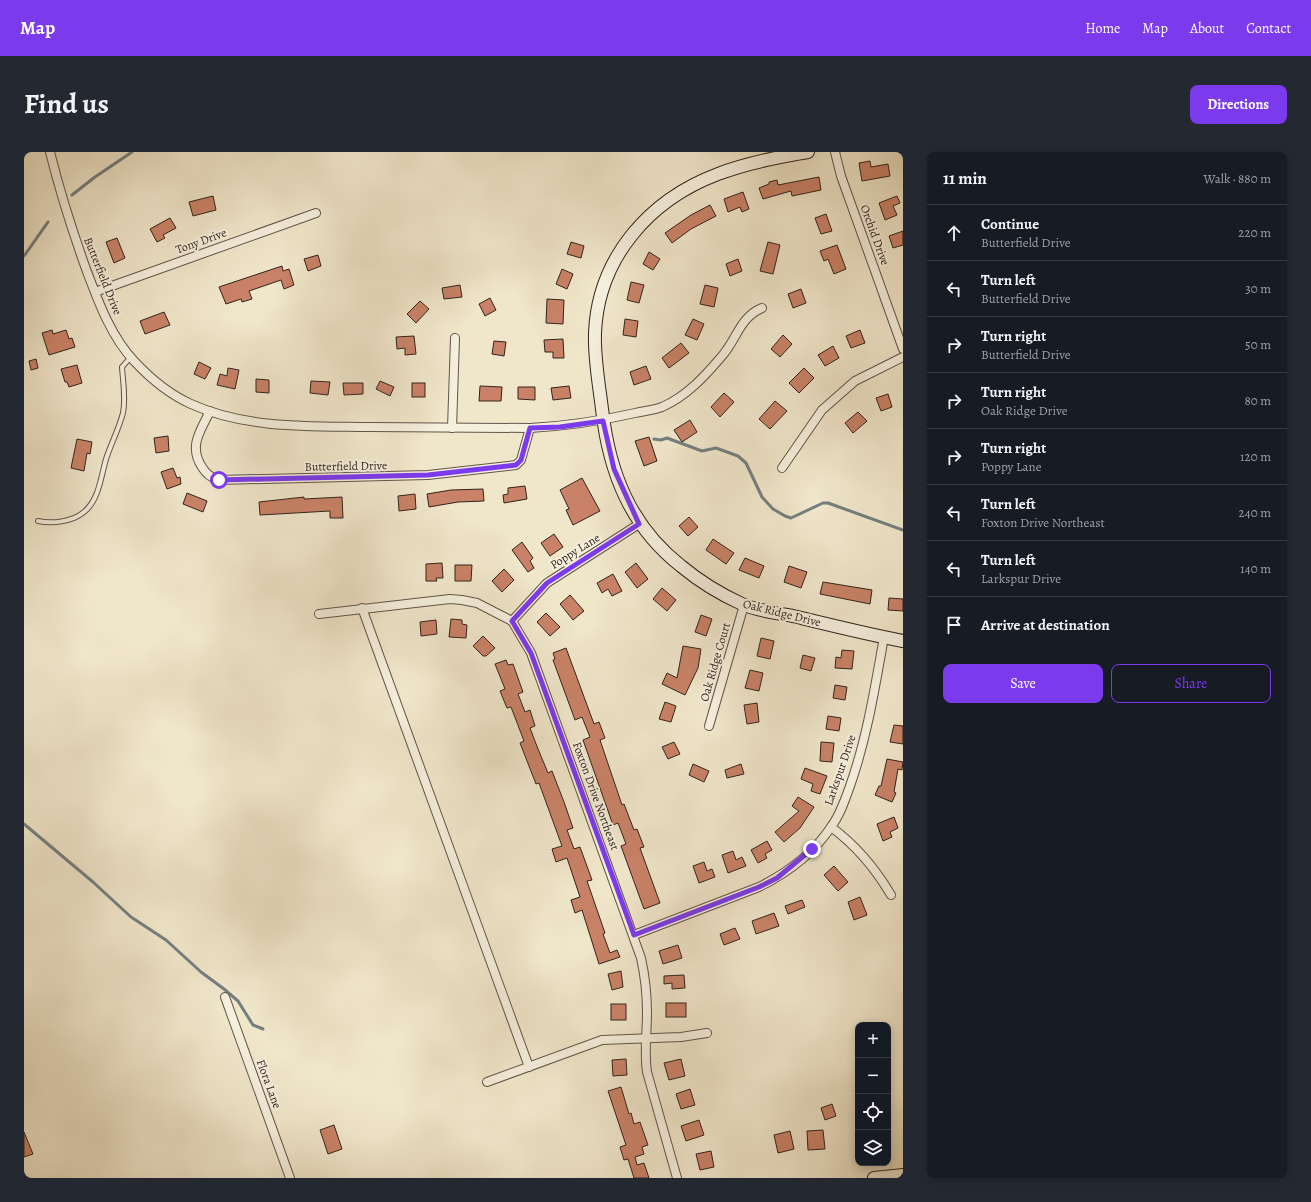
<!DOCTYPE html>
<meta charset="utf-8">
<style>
body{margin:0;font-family:Alegreya,serif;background:#242831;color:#f1f3f6}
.controls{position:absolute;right:12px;bottom:12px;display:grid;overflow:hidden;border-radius:8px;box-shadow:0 2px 10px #0003}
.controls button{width:36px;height:36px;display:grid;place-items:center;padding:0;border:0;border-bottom:1px solid #363941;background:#171b24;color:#f1f3f6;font:20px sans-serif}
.stop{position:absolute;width:12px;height:12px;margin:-9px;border:3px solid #7c3aed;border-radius:50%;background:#fff}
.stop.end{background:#7c3aed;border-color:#fff;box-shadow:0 1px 4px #0008}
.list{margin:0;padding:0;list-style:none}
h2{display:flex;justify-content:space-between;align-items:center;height:52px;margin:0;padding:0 16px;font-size:17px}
h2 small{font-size:13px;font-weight:400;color:#9ea1a6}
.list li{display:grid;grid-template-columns:26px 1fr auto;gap:12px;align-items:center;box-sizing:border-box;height:56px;padding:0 16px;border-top:1px solid #363941}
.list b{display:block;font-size:15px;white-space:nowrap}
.list p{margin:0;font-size:13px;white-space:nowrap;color:#9ea1a6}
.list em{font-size:13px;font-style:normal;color:#9ea1a6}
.actions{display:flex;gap:8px;padding:12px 16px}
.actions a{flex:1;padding:9px 0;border:1px solid #7c3aed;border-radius:8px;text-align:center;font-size:14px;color:#7c3aed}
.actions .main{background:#7c3aed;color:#fff}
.icon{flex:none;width:22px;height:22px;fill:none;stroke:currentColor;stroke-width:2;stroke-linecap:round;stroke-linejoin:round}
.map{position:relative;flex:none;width:879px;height:1026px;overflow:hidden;border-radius:8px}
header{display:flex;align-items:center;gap:24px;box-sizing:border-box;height:56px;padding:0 20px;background:#7c3aed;color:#fff}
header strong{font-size:19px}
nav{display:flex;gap:22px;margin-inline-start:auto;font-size:14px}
.intro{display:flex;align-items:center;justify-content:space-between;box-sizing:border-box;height:96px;padding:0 24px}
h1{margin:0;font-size:28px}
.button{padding:10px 18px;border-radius:8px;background:#7c3aed;color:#fff;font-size:14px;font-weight:700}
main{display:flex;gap:24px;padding:0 24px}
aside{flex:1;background:#171b24;border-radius:8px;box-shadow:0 2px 10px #0003}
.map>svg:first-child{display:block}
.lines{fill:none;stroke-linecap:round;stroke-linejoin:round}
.stream{stroke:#747f80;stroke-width:3}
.building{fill:#c98267;stroke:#32231c}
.lane-casing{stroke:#625448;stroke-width:6}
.street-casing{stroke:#625448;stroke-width:10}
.secondary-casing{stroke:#32231c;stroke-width:14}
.lane{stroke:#f5efdd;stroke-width:4}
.street{stroke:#f5efdd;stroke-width:8}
.secondary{stroke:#f5efdd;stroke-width:12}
.route{stroke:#7c3aed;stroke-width:5}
.labels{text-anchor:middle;stroke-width:4;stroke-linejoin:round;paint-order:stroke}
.street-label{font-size:12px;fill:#32231c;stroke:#f5efdd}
</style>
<header>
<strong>Map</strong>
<nav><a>Home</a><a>Map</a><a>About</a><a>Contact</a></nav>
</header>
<div class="intro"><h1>Find us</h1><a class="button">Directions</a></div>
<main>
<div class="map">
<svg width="879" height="1026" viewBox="0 0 879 1026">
<rect width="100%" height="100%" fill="#f0e6ca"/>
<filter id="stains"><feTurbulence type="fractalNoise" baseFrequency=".005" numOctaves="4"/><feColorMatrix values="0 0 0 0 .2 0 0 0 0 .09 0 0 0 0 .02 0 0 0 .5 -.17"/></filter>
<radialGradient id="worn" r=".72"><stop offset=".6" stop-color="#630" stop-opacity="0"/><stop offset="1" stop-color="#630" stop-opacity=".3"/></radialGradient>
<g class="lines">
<g class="stream">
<path d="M48 43 71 25 108 0"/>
<path d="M0 104 24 70"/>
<path d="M630 287 637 288 643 286 678 299 692 296 714 304 722 311 738 345 749 357 761 364 767 366 799 351H804L879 378"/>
<path d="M0 672 69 730 107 765 142 788 177 820 200 837 214 849 229 873 239 877"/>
</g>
</g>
<g class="building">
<path d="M846 9 847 15 864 12 866 24 838 29 835 11Z"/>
<path d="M795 25 797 38 768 44 767 39 739 47 735 36 745 32V30L753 28 754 33Z"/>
<path d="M719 40 725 57 718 60 716 55 704 60 700 47Z"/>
<path d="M189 44 192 58 169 64 165 50Z"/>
<path d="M873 44 876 51 869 54 873 63 861 68 855 51Z"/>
<path d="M686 53 692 64 667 77 648 91 641 81 667 63Z"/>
<path d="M802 62 808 79 797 82 791 66Z"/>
<path d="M146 66 152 76 139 83 141 86 133 90 126 77Z"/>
<path d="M879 79V93L869 96 865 84Z"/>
<path d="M93 86 101 106 90 111 82 90Z"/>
<path d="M547 90 560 94 557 106 543 102Z"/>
<path d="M744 90 756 93 749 122 736 119Z"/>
<path d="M813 93 822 117 810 122 804 107 800 109 796 99Z"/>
<path d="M625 100 636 107 629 118 619 112Z"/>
<path d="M294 103 297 114 284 119 280 107Z"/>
<path d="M714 107 718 119 706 124 702 112Z"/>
<path d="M258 114 259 119 265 117 270 133 260 137 257 128 225 139 228 147 218 150 217 147 202 152 195 135Z"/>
<path d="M538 117 549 122 543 137 532 132Z"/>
<path d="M607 130 620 133 615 151 603 148Z"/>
<path d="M436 133 438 145 420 147 418 136Z"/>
<path d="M681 133 694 136 690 155 676 152Z"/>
<path d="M777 137 782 151 769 156 764 142Z"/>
<path d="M466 146 472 158 461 164 455 152Z"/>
<path d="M523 147 540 148 539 172 522 171Z"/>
<path d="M396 149 405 157 392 171 383 162Z"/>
<path d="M140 160 146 173 121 182 116 169Z"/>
<path d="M601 167 614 169 612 185 599 183Z"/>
<path d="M669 167 680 172 673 188 661 183Z"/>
<path d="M28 178 29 182 42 178 45 187 48 186 51 195 25 203 18 181Z"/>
<path d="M836 178 841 191 827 196 822 184Z"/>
<path d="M759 183 768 192 756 205 747 197Z"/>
<path d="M390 184 392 202 381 203V196L373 197 372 185Z"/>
<path d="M539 187 540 206H529V200H521L520 188Z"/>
<path d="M470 189 482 190 480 204 468 202Z"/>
<path d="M657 191 665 201 645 216 638 206Z"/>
<path d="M809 194 815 206 801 214 794 203Z"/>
<path d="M12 207 14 216 7 218 5 209Z"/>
<path d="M175 210 187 216 181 227 170 222Z"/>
<path d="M53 213 58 231 45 235 43 230H41L37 217Z"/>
<path d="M622 214 627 227 610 233 606 220Z"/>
<path d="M204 216 215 218 211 237 193 233 196 222 203 224Z"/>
<path d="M780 216 790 226 775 241 765 231Z"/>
<path d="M232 227 245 228V241L232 240Z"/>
<path d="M287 229 306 230 304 243 286 241Z"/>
<path d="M356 229 370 235 366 244 352 237Z"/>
<path d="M319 231H339V242L320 243Z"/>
<rect x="388" y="231" width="13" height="14"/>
<path d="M456 234 478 235 477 249H455Z"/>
<path d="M545 234 547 246 529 248 527 236Z"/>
<path d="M494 235H511V248L494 247Z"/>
<path d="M700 241 710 250 696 265 687 255Z"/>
<path d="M864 242 868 255 857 259 852 246Z"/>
<path d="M751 249 763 259 746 277 735 267Z"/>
<path d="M834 260 843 269 829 281 821 271Z"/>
<path d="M666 268 673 280 658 290 650 278Z"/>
<path d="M144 284 145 299 132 301 130 286Z"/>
<path d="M625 285 633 309 620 314 611 289Z"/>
<path d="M53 287 68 290 66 302 63 301 60 319 47 316Z"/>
<path d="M149 316 153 326 156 325 157 332 143 337 137 320Z"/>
<path d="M558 326 576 359 549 373 542 358 545 357 536 338Z"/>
<path d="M501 334 503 347 480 351 479 343 484 342V336Z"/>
<path d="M459 337 460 349 434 350 405 355 403 342 427 338Z"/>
<path d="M163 341 183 349 179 360 159 352Z"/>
<path d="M391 342 392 357 375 359 374 344Z"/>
<path d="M280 345V347L318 345 319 366H306V359L236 363 235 350Z"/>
<path d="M665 365 674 375 664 384 655 374Z"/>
<path d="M530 382 539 395 526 404 517 391Z"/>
<path d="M689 387 710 401 702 412 682 398Z"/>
<path d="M498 390 509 406 506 409 510 416 504 420 488 398Z"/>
<path d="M721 406 740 414 735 426 715 418Z"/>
<path d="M418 411 419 426H412L413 429H402V412Z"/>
<path d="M612 411 624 427 613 436 601 420Z"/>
<path d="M431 413H448L447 429H431Z"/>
<path d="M765 414 783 420 777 436 760 430Z"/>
<path d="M480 417 490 428 478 440 468 429Z"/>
<path d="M589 422 598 439 588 444 584 437 578 441 573 431Z"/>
<path d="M799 430 848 438 846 452 796 442Z"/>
<path d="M638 436 652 448 643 459 629 447Z"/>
<path d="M546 443 560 459 549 468 536 452Z"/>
<path d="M865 446 879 447V459L864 458Z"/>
<path d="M522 461 536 475 526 484 513 470Z"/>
<path d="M677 463 688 467 682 484 671 480Z"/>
<path d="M427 467 438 468V472L443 473 442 486 425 485Z"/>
<path d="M412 468 413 482 397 484 396 470Z"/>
<path d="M459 484 471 496 462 504H459L449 494Z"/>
<path d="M737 486 750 489 746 507 733 504Z"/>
<path d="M659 494 677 497 674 516 661 543 638 532 643 521 653 526Z"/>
<path d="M542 496 570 572 575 570 581 586 576 588 598 653 600 652 610 678 613 677 620 695 616 696 636 751 620 757 597 694 602 692 594 671 589 673 559 588 566 585 558 565 551 568 529 508 531 507 529 501Z"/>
<path d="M818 498 830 499 828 517 811 516 812 505 817 506Z"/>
<path d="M779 503 791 506 787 519 776 516Z"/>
<path d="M482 508 484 513 489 512 499 540 494 542 501 560 506 558 511 574 506 576 514 597 524 621 528 619 540 650 549 676 543 678 550 697 556 695 568 728 563 729 581 781 579 782 586 801 593 798 596 805 575 812 558 758 551 761 547 748 556 745 543 706 532 710 528 697 538 694 515 631 512 632 496 591 500 589 487 555 483 556 476 539 481 537 471 512Z"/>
<path d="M726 518 739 521 735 539 721 536Z"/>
<path d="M811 533 823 535 821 548 809 546Z"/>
<path d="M641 550 652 554 647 570 635 567Z"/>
<path d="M733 551 735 570 723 572 720 553Z"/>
<path d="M804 564 817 566 815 579 802 577Z"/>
<path d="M870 573 879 574V592L866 590Z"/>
<path d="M650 590 656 602 644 607 638 595Z"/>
<path d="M797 590 810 591 808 610 796 609Z"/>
<path d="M863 607 879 610 878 618 874 617 870 640 872 641 868 650 851 643 855 634H857Z"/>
<path d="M669 612 685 619 680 630 665 623Z"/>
<path d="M717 612 720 622 703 626 701 618Z"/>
<path d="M781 616 803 624 796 642 787 639 789 632 777 627Z"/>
<path d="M774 645 790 655 776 676 760 690 751 680 775 659 768 654Z"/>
<path d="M870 665 874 676 866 680 868 685 859 689 853 672Z"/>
<path d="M743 689 748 698 741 702 743 706 734 711 727 698Z"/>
<path d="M709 699 712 708 718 705 722 714 704 721 698 703Z"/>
<path d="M680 710 683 719 688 717 691 725 675 731 669 714Z"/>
<path d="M810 714 824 730 814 739 800 723Z"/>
<path d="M836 745 843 763 830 768 824 750Z"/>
<path d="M778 748 781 755 764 762 761 754Z"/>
<path d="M750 761 755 774 732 782 728 769Z"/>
<path d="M711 776 716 787 700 793 696 782Z"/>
<path d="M654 793 658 806 639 812 635 799Z"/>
<path d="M597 819 599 835 588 838 584 822Z"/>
<path d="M660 823 661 836 648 837V831L640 832V824Z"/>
<rect x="642" y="851" width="20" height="14"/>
<rect x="587" y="852" width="15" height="16"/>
<path d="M602 907 603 923 589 924 588 908Z"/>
<path d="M657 907 661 924 645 928 640 911Z"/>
<path d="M597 935 605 962 607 961 610 972 616 970 624 993 618 995 620 1002 611 1005 613 1013 620 1011 625 1026H610L604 1007 600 1008 596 995 602 993 584 939Z"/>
<path d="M666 937 671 953 657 957 652 942Z"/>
<path d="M808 952 812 964 801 968 797 956Z"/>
<path d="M675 968 680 983 662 989 657 974Z"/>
<path d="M310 973 318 997 304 1002 296 978Z"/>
<path d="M799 978 801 997 784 998 783 979Z"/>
<path d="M766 979 770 997 754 1001 750 983Z"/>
<path d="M0 980 9 1002 0 1005Z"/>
<path d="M687 999 690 1015 676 1018 672 1002Z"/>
</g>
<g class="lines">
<g class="lane-casing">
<path id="lane" d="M14 369C28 372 48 370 60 360 76 347 77 322 83 304 88 290 95 276 99 261 102 246 99 230 98 215L107 205"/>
</g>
<g class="street-casing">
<g id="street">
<path d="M26 0C36 40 48 78 62 117 74 149 87 185 111 210 127 227 147 243 167 252 222 277 286 274 345 275 398 275 452 276 506 276 542 274 576 269 611 261 620 259 630 258 638 255 663 244 681 224 698 204 713 187 716 165 738 156"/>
<path d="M811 0 817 24 879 197"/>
<path d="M71 140 292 61"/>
<path d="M186 259C177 278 164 294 178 315 182 322 187 326 195 328L404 323 492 313 497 308 506 276"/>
<path d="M428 276 431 186"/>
<path d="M758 316 798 258 831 229 879 205"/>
<path d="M338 456 505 915"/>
<path d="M295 462 426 447 438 448 453 451 488 469 507 501 617 806C621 824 623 843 623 861 623 881 620 900 623 920L653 1026"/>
<path d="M488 469 523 431 615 372"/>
<path d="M685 574 720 453"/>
<path d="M807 675C833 694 851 716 867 743"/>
<path d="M610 783 735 735C763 721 789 702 807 675 816 663 821 648 826 634 843 586 851 535 860 485"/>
<path d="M201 845 266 1026"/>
<path d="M463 930 578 888 657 885 683 881"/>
</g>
</g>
<g class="secondary-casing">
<g id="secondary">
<path d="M784 0C753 5 723 11 694 22 625 48 574 106 571 181 570 206 575 232 578 257 585 320 606 374 657 414 675 429 696 442 718 452 733 459 753 461 769 464 806 473 842 482 879 489"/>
<path d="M850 1026 879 1023"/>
</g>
</g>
<use href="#lane" class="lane"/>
<use href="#street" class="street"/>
<use href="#secondary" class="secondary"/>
</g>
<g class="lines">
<path class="route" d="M195 328 404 323 492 313 497 308 506 276 536 275 579 269 590 317 615 372 523 431 488 469 507 501 610 783 735 735 753 726 788 697"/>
</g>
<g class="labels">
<g class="street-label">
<text transform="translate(851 83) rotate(70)" y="4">Orchid Drive</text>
<text transform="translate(177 89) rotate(-20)" y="4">Tony Drive</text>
<text transform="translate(79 124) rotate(68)" y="4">Butterfield Drive</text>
<text transform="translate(322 314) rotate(-1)" y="4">Butterfield Drive</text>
<text transform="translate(551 399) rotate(-32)" y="4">Poppy Lane</text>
<text transform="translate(758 461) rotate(14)" y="4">Oak Ridge Drive</text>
<text transform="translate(691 510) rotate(-74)" y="4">Oak Ridge Court</text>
<text transform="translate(816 618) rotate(-71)" y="4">Larkspur Drive</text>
<text transform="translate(572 644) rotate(70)" y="4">Foxton Drive Northeast</text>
<text transform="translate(245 932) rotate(70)" y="4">Flora Lane</text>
</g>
</g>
<rect width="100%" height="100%" filter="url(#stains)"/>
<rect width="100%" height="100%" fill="url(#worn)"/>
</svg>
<div class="controls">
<button>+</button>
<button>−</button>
<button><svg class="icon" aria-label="locate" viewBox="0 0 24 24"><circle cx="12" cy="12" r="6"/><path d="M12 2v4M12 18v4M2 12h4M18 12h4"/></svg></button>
<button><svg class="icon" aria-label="layers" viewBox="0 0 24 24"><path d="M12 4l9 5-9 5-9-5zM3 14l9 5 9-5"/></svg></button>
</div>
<div class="stop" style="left:195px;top:328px"></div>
<div class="stop end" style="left:788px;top:697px"></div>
</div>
<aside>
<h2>11 min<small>Walk · 880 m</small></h2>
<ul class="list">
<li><svg class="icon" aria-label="ahead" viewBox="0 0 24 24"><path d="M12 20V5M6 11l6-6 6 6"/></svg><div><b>Continue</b><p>Butterfield Drive</p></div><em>220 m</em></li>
<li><svg class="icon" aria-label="left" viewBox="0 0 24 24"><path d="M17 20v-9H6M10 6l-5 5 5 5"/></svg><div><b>Turn left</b><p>Butterfield Drive</p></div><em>30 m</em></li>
<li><svg class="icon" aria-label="right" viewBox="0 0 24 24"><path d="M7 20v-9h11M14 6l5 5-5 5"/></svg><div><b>Turn right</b><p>Butterfield Drive</p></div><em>50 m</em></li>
<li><svg class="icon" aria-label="right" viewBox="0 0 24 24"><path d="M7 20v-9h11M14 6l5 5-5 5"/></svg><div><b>Turn right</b><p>Oak Ridge Drive</p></div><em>80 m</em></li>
<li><svg class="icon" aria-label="right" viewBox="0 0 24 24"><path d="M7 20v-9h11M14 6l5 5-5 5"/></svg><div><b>Turn right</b><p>Poppy Lane</p></div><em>120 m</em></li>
<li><svg class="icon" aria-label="left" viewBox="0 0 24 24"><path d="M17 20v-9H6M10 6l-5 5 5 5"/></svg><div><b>Turn left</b><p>Foxton Drive Northeast</p></div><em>240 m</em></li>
<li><svg class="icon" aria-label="left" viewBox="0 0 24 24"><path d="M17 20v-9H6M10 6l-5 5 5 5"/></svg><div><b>Turn left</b><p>Larkspur Drive</p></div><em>140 m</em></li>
<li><svg class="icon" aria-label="arrive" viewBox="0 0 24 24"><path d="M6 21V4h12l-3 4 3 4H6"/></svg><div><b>Arrive at destination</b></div></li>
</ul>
<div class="actions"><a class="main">Save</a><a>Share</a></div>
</aside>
</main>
